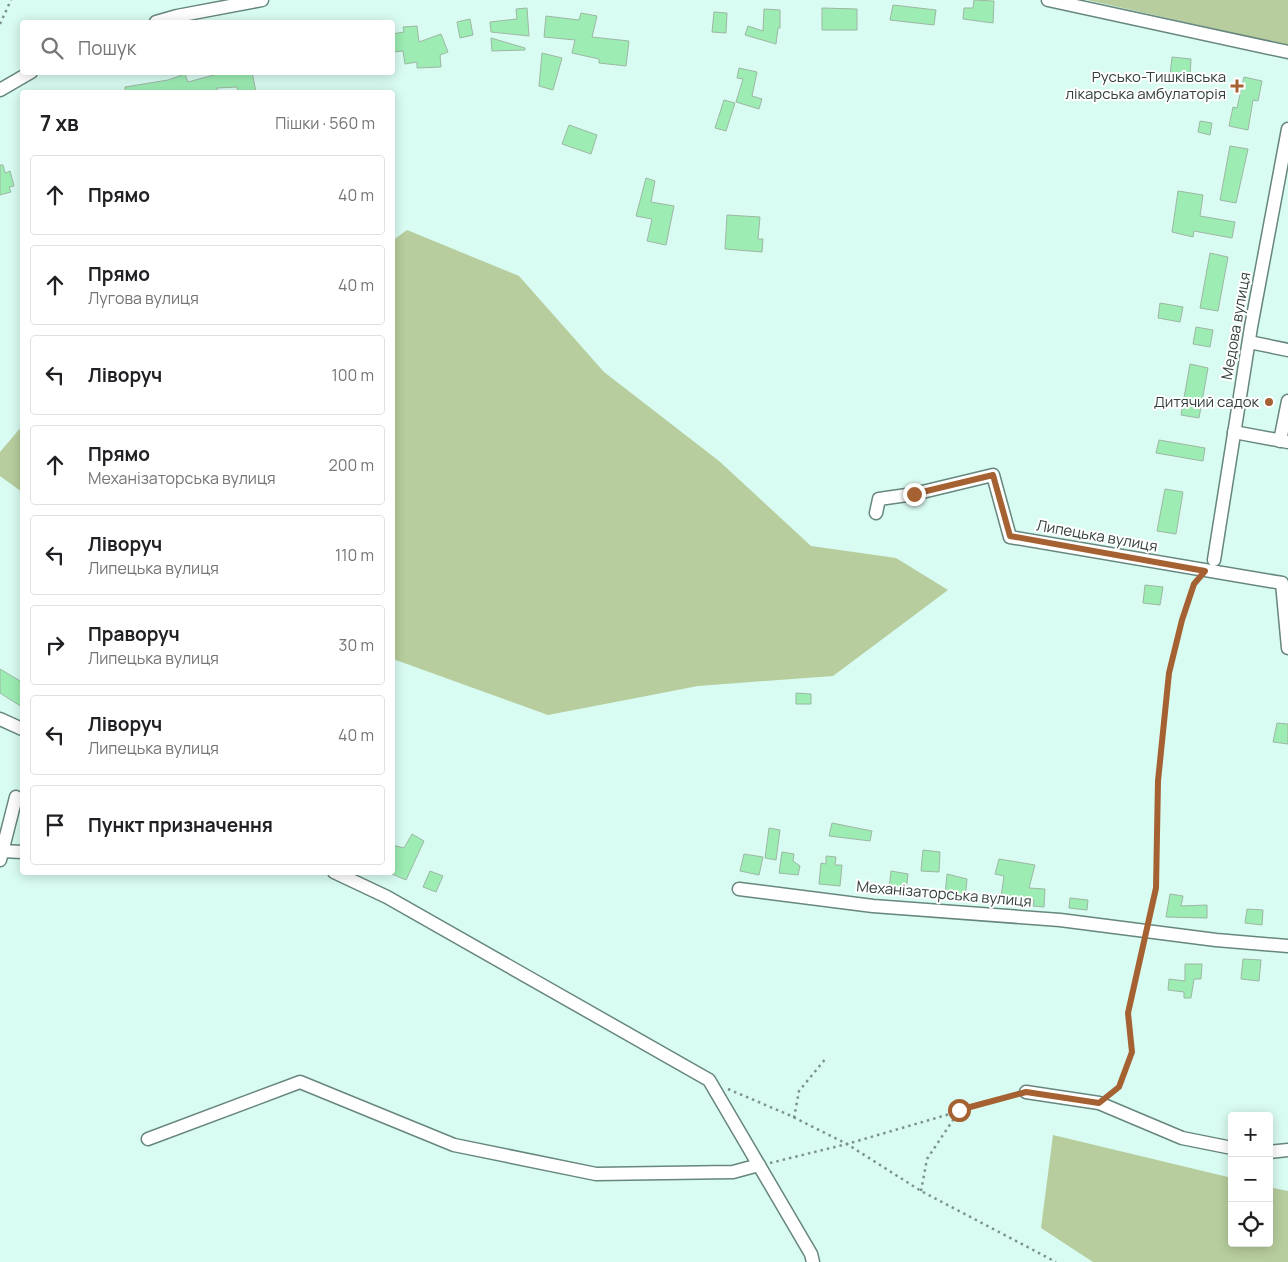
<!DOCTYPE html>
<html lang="uk">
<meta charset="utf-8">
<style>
body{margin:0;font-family:Manrope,sans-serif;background:#f2f2f2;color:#202124}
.controls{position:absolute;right:15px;bottom:15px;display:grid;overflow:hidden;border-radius:5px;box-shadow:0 2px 12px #0003}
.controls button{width:45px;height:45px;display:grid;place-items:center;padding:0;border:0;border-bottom:1px solid #e0e0e0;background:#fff;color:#202124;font:25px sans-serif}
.stop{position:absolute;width:15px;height:15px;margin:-11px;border:4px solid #a56131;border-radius:50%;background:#fff}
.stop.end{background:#a56131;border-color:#fff;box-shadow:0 1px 5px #0008}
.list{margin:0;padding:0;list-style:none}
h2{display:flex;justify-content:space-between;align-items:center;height:65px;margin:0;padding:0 20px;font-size:21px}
h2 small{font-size:16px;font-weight:400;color:#757577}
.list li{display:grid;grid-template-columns:32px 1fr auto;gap:15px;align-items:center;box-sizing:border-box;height:80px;margin:0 10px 10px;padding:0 10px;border:1px solid #e0e0e0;border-radius:5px}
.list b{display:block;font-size:19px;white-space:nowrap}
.list p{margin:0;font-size:16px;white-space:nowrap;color:#757577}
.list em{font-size:16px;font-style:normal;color:#757577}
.icon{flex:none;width:28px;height:28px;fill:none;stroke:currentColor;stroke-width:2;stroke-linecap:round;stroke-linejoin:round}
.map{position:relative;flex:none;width:1288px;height:1262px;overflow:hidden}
.search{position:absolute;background:#fff;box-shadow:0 2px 12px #0003;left:20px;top:20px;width:375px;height:55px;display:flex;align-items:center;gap:12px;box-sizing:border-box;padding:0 18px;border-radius:5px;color:#757577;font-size:19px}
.panel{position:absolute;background:#fff;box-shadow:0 2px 12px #0003;left:20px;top:90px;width:375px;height:785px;border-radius:5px}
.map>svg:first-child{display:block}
.green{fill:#b7cd9d}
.building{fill:#9cecb3;stroke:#9eb7a4}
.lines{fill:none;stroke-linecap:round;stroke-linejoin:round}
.minor-casing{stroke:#66867e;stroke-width:15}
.path{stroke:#7d948e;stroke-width:2.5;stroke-dasharray:2.5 4;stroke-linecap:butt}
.minor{stroke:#fff;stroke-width:12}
.route{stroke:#a56131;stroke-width:6}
.poi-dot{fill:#a56131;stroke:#fff;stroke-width:2}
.labels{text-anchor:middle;stroke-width:4;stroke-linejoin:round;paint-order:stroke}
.poi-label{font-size:15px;fill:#32403c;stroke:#fff;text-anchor:end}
.street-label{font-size:15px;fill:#32403c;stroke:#fff}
</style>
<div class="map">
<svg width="1288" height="1262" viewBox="0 0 1288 1262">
<rect width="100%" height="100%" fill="#d8fbf2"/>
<g class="green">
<path d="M1087 0H1288V45Z"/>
<path d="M407 230 519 276 604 372 719 461 811 546 896 558 948 590 833 676 698 686 548 715 393 659 392 241Z"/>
<path d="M22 426V492L0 476V452Z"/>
<path d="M1053 1135 1232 1178V1243H1269V1187L1288 1191V1262H1093L1041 1228Z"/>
</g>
<g class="building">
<path d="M974 0 994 1 993 23 963 19 964 8H973Z"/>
<path d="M893 5 936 10 934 25 890 20Z"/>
<path d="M527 8 529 36 491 32 490 22 517 19 516 9Z"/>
<path d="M822 8 857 9V30H822Z"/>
<path d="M764 9 780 10V28H778L776 44 745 35 748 26 763 31Z"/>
<path d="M714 12 727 13 726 33 712 32Z"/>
<path d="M581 13 597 16 592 37 629 41 626 66 599 63V59L572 53 575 40 544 37 546 16 579 20Z"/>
<path d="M470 19 473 35 460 38 457 22Z"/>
<path d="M417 26 419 42 441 34 448 52 440 55 441 67 417 68V62L405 64 403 51 392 52V34L404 32 403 27Z"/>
<path d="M491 38 525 48V50L492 51Z"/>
<path d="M542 53 562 58 553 90 539 86Z"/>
<path d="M1172 57 1191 59 1190 77 1170 75Z"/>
<path d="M739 68 757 72 752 96 762 99 759 109 736 102 743 79 737 78Z"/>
<path d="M225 72H252L256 92H238L237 87 217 88 218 92H125V87L168 80 185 74 188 82Z"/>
<path d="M1244 77 1262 81 1258 101 1253 100 1248 130 1229 126 1233 107 1237 108Z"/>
<path d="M724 100 735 103 726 131 715 128Z"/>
<path d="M1200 121 1212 123 1210 135 1198 132Z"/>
<path d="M569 125 597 135 591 154 562 144Z"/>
<path d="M1230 146 1248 149 1236 203 1220 200Z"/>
<path d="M0 165H3L5 173 10 171 14 186 9 187 11 192 0 195Z"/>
<path d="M646 178 655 181 651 202 674 206 666 245 647 241 652 219 636 216Z"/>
<path d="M1178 191 1203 195 1200 216 1235 222 1232 238 1194 231 1193 237 1172 232Z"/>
<path d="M727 215 760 217 758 239H763L762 252 725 249Z"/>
<path d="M1210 253 1228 257 1218 311 1200 308Z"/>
<path d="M1160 303 1183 307 1180 322 1158 318Z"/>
<path d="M1196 327 1213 330 1210 347 1193 344Z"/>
<path d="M1190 364 1208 368 1199 418 1181 415Z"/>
<path d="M1159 440 1205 448 1203 461 1156 453Z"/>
<path d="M1165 489 1183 492 1176 534 1157 531Z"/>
<path d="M1145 585 1163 587 1160 605 1143 603Z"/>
<path d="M0 669 22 682V707L0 693Z"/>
<path d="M796 693 811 694V704H796Z"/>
<path d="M1277 723 1288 724V744L1273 742Z"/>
<path d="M832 823 872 831 870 841 829 836Z"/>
<path d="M769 828 780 830 776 860 765 858Z"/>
<path d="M412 834 424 841 406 880 392 874V845L404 848Z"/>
<path d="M923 850 940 852 939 872 921 871Z"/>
<path d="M782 852 794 854 793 861 800 866 798 875 779 873Z"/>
<path d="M744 854 763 857 759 875 740 871Z"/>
<path d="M826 856 836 857 835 865H842L840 886 819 884 821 863 826 864Z"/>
<path d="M999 859 1035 865 1029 888 1045 889 1044 907 1033 906 1034 900 1001 897 1004 876 995 874Z"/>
<path d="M430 871 443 876 436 892 423 887Z"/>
<path d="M891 871 908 874 906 892 889 889Z"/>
<path d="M947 874 967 879 965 899 945 896Z"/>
<path d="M1170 894 1183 896 1181 906 1207 905V918L1166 917Z"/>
<path d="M1070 898 1088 900 1087 910 1069 908Z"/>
<path d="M1247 909 1263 910 1262 925 1245 923Z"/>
<path d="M1243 959 1261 960 1259 981 1241 979Z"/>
<path d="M1185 964H1202L1201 979H1194L1191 998H1184V992L1168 990 1169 979 1185 981Z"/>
</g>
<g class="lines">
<g class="minor-casing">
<g id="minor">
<path d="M1048 0 1288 52"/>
<path d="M156 22 177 16 262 0"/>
<path d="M0 90 31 72"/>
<path d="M1249 342 1288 350"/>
<path d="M1234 432 1288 442"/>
<path d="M1280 441 1288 401"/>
<path d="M876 513 879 499 914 494 993 475 1010 537 1282 583 1288 648"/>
<path d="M1214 560 1251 327 1288 129"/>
<path d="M0 719 22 729"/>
<path d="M2 851 22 852"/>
<path d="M0 860 16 797"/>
<path d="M334 872 387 897 709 1080 811 1254 813 1262"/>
<path d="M739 889 873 906 1060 920 1216 940 1288 946"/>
<path d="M1026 1092 1099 1103 1182 1138 1232 1148"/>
<path d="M148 1139 300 1082 454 1145 596 1174 733 1172 759 1165"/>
<path d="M1269 1152 1288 1150"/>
</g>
</g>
<g class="path">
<path d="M0 24 11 0"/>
<path d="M1149 919 1156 888 1158 781 1169 673 1182 620 1197 580"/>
<path d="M728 1089 789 1115 847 1144 921 1191 1056 1262"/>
<path d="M1110 1095 1119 1087 1132 1052 1128 1013 1144 941"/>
<path d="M794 1118 799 1091 827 1057"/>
<path d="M770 1163 847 1144 1015 1095"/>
<path d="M921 1191 927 1159 959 1111"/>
</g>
<use href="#minor" class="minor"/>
</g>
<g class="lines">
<path class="route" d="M914 494 993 475 1010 536 1205 571 1194 584 1182 620 1169 673 1158 781 1156 888 1128 1013 1132 1052 1119 1087 1099 1103 1026 1092 959 1110"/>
</g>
<g class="poi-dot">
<path d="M1234.5 78.5h5v5h5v5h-5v5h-5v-5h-5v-5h5z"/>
<circle cx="1269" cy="402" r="5"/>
</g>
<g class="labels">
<g class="poi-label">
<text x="1226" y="82">Русько-Тишківська<tspan x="1226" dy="17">лікарська амбулаторія</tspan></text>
<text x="1259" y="407">Дитячий садок</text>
</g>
<g class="street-label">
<text transform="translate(1236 326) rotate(-80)" y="5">Медова вулиця</text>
<text transform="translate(1097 536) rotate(10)" y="5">Липецька вулиця</text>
<text transform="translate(944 894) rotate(5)" y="5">Механізаторська вулиця</text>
</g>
</g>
</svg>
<div class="controls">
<button>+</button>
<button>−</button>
<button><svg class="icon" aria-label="locate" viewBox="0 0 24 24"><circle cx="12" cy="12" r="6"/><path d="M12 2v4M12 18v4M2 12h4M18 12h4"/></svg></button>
</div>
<div class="stop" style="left:959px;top:1110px"></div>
<div class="stop end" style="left:914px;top:494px"></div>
<div class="search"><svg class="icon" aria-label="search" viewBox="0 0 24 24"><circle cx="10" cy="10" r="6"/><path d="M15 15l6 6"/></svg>Пошук</div>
<section class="panel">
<h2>7 хв<small>Пішки · 560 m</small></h2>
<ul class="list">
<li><svg class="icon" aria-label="ahead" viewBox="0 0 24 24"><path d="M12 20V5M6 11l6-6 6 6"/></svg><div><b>Прямо</b></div><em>40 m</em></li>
<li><svg class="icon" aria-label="ahead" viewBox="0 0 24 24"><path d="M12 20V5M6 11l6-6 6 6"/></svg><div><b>Прямо</b><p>Лугова вулиця</p></div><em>40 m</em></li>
<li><svg class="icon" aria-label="left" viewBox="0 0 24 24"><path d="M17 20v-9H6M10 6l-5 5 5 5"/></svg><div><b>Ліворуч</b></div><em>100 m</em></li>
<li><svg class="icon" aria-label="ahead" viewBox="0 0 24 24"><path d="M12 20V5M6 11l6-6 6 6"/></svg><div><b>Прямо</b><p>Механізаторська вулиця</p></div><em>200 m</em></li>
<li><svg class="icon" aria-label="left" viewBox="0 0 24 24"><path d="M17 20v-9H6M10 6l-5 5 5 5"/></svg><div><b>Ліворуч</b><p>Липецька вулиця</p></div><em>110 m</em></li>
<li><svg class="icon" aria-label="right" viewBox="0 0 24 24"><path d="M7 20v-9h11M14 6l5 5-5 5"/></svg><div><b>Праворуч</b><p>Липецька вулиця</p></div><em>30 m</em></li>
<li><svg class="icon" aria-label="left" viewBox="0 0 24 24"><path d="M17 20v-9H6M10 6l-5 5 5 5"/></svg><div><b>Ліворуч</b><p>Липецька вулиця</p></div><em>40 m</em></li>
<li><svg class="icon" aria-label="arrive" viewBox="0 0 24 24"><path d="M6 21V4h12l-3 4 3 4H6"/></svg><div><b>Пункт призначення</b></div></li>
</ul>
</section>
</div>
